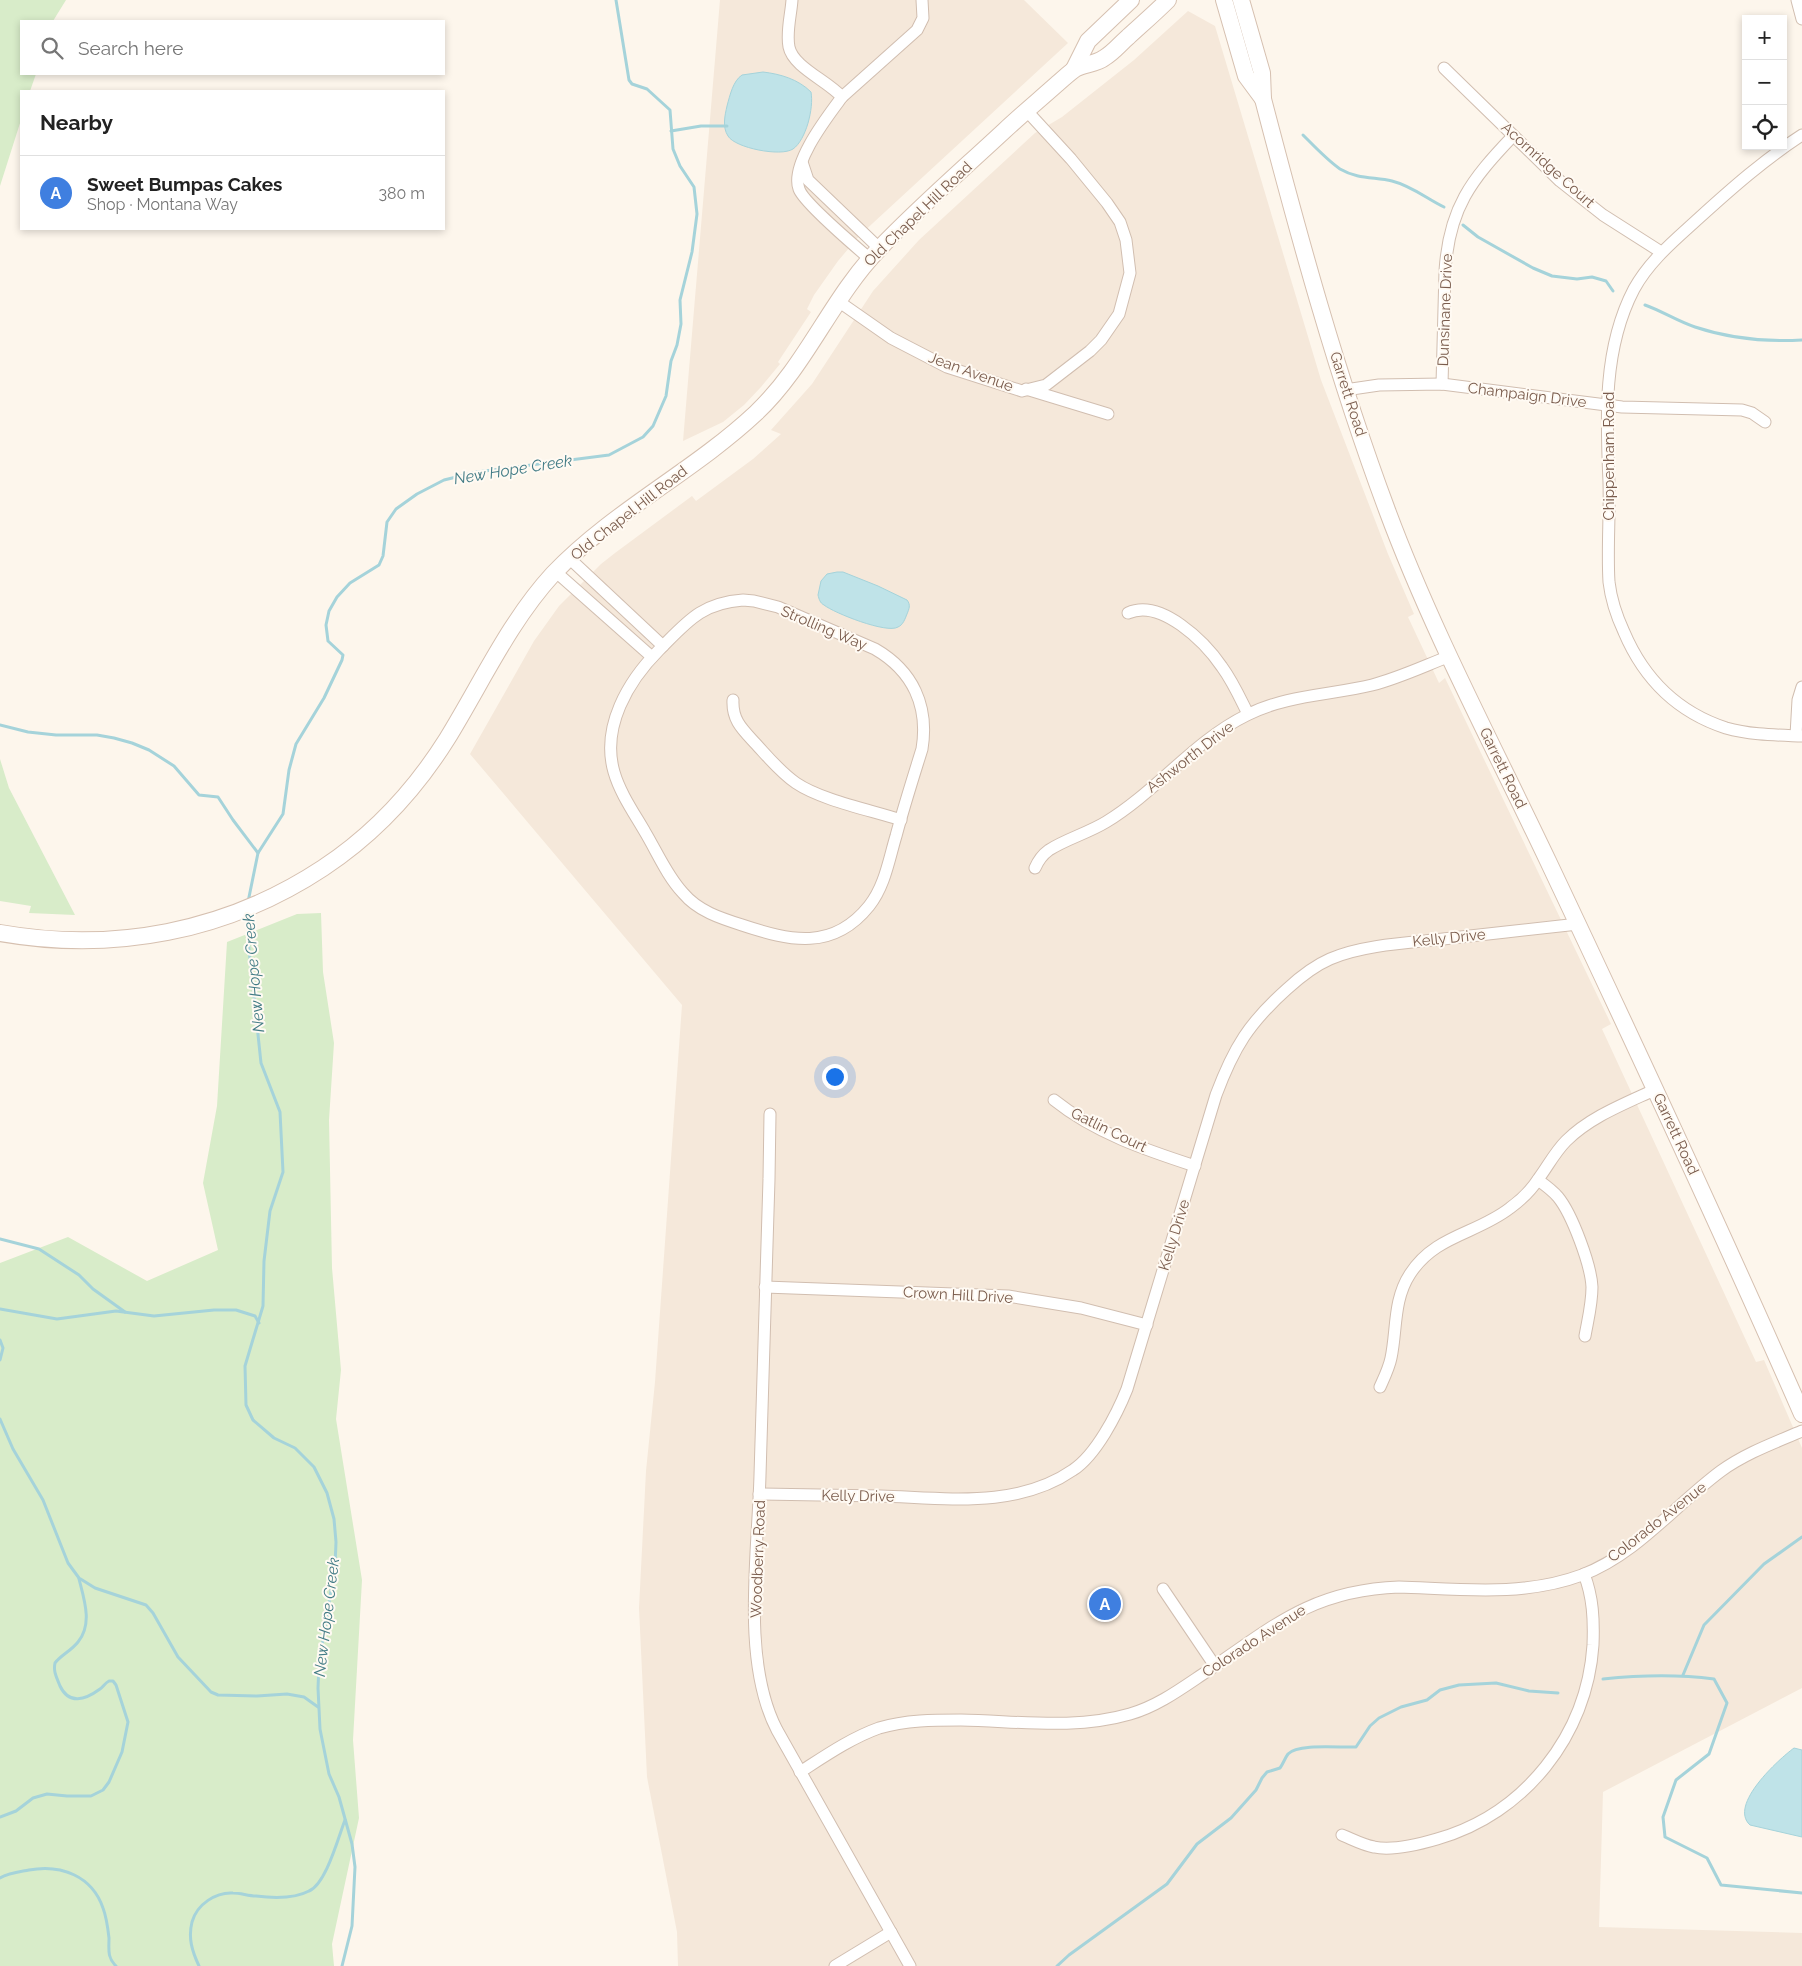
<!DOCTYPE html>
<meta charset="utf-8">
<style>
body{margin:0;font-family:Raleway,sans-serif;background:#f6f6f6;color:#222}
.controls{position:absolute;right:15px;top:15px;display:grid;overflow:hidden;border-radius:0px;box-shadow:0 2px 8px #0003}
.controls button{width:45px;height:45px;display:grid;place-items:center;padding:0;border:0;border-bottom:1px solid #e0e0e0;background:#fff;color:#222;font:25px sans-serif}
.you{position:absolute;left:834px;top:1076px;width:18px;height:18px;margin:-12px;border:4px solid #fff;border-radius:50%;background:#1a73e8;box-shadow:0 0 0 8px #1a73e833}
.badge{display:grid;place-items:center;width:32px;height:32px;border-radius:50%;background:#b45309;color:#fff;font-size:16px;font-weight:700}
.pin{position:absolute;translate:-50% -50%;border:2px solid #fff;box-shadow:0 1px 5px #0006}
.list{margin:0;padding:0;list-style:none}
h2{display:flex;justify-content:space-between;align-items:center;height:65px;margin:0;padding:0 20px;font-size:21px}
h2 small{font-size:16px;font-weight:400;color:#767676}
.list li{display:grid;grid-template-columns:32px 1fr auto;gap:15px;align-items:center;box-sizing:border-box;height:75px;padding:0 20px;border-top:1px solid #e0e0e0}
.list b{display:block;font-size:19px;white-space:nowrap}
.list p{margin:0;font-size:16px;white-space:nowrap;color:#767676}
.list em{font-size:16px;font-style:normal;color:#767676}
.icon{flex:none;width:28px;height:28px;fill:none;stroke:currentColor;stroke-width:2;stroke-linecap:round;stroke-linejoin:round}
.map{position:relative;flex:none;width:1802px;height:1966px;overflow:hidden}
.search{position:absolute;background:#fff;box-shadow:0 2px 8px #0003;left:20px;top:20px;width:425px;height:55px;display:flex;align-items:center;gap:12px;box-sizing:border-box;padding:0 18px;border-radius:0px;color:#767676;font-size:19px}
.panel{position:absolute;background:#fff;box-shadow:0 2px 8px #0003;left:20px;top:90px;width:425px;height:140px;border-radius:0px}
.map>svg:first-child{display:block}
.residential{fill:#f5e8da}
.green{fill:#d8ecc9}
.water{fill:#bfe3e8;stroke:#a5d3da}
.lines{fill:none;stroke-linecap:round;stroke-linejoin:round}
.stream{stroke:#a5d3da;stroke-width:3}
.street-casing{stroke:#d1beb0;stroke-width:13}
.secondary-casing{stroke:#d6c0b0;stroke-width:18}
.street{stroke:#fff;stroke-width:11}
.secondary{stroke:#fff;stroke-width:16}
.labels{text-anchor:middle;stroke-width:4;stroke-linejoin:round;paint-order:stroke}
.street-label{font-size:15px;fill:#7a5c4d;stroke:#fffaf3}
.water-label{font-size:16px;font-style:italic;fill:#437c86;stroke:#fffaf3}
</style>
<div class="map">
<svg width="1802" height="1966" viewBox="0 0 1802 1966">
<rect width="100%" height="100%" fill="#fdf6ec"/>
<g class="residential">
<path d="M720 0H1024L1068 43 860 235 838 261 814 295 807 309 811 312 778 362 780 364 761 387 744 405 723 422 683 441Z"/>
<path d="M1188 11 1215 26 1321 380 1388 554 1414 614 1408 617 1439 683 1445 678 1611 1024 1602 1029 1756 1362 1764 1360 1802 1448V1688L1603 1792 1599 1927 1802 1933V1966H678L677 1932 647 1777 639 1608 646 1471 655 1382 682 1005 470 754 534 641 559 606 601 564 615 553 692 496 696 501 753 459 781 434 771 430 812 384 873 291 919 240 1035 133 1062 117 1134 60Z"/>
</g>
<g class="green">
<path d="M0 0H66L53 21H21V74H36L30 91H21V120L0 186Z"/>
<path d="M0 759 9 788 75 915 29 913 31 906 0 901Z"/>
<path d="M321 913 323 972 334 1043 329 1120 332 1268 341 1370 336 1419 362 1580 353 1740 359 1818 332 1944 334 1966H0V1263L68 1237 147 1281 218 1250 203 1183 217 1106 227 942 297 914Z"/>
</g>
<g class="water">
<path d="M763 72C780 74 798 79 811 92 814 108 806 140 793 149 781 157 735 148 728 136 722 127 725 115 727 106 730 95 733 81 742 75Z"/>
<path d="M837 572H843L878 586 907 600C911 605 909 609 907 614 905 619 903 625 898 627 887 634 834 613 824 605 820 603 819 599 818 595L821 581 827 574Z"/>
<path d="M1794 1748 1802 1750V1837L1750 1825C1728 1805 1779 1759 1794 1748Z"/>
</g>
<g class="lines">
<g class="stream">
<path d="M671 131 701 126H727"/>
<path d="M1303 135C1314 146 1327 160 1340 169 1357 179 1374 177 1392 181 1412 186 1427 199 1444 207"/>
<path d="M1463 225 1478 237 1533 268 1552 276 1577 279 1592 277 1606 281 1613 291"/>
<path d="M1645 305C1662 311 1677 321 1695 327 1728 338 1767 342 1802 340"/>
<path d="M0 725 28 732 56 735H97L114 738 132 743 149 750 174 766 199 795 218 797 233 820 258 853"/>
<path d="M248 902 258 853 283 814 289 770 296 744 324 698 342 660 343 655 328 641 326 625 329 611 337 597 350 583 379 565 383 556 387 522 396 509 417 494 444 480 477 472 609 455 643 437 653 426 666 396 671 361 677 345 681 324 680 300 692 252 697 214 694 187 680 166 673 149 670 110 647 89 632 84 629 80 616 0"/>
<path d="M248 913V940L261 1063 280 1112 283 1172 270 1211 264 1261 263 1306 245 1366 246 1405 253 1420 274 1438 295 1448 314 1467 327 1493 334 1519 336 1542 335 1566 319 1664 318 1688 320 1729 329 1774 339 1797 352 1844 355 1867 352 1926 342 1966"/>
<path d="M0 1239 39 1249 79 1275 93 1289 125 1312"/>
<path d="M0 1309 57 1319 116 1311 154 1316 214 1310H236L255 1316 259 1323"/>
<path d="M0 1340 3 1348 0 1360"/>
<path d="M0 1419 13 1449 43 1500 68 1563 79 1578 95 1588 146 1605 153 1613 178 1657 211 1692 218 1695 257 1696 287 1694 304 1697 318 1707"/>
<path d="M1683 1675 1704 1625 1764 1564 1802 1537"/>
<path d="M1603 1679C1641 1675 1676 1674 1714 1679L1727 1703 1709 1754 1676 1780 1663 1817 1665 1837 1707 1858 1721 1885 1802 1893"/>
<path d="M0 1817 16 1811 33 1798 47 1794 67 1796H91L103 1790 109 1782 122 1752 128 1722 116 1685 113 1681H109C105 1683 103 1687 100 1689 85 1700 69 1705 60 1686 57 1678 53 1672 55 1663 61 1655 71 1651 78 1642 93 1624 84 1599 79 1579"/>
<path d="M0 1878C9 1873 19 1872 29 1870 61 1864 92 1876 103 1908 106 1916 108 1929 109 1938 109 1950 107 1957 116 1966"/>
<path d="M199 1966C192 1951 188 1938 192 1922 197 1904 216 1892 233 1893 241 1893 248 1896 256 1896 272 1898 294 1899 309 1891 326 1884 338 1838 345 1820"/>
<path d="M1057 1966 1069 1955 1167 1884 1197 1844 1231 1818 1256 1790 1262 1778 1267 1772 1280 1768C1283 1764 1285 1758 1288 1754 1298 1743 1342 1748 1356 1747L1370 1726 1379 1718 1401 1707 1427 1700 1440 1690 1459 1685 1496 1683 1529 1691 1558 1693"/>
</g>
<g class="street-casing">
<g id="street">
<path d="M792 0C791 15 786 32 789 47 793 67 828 81 842 97L917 30 923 18 922 0"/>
<path d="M1797 0 1802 19"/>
<path d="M1444 68 1560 181 1603 215 1661 252"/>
<path d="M842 97C828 116 790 164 799 189 803 202 856 247 870 259"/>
<path d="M1802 135C1765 159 1732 188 1699 218 1675 240 1650 260 1634 289 1603 348 1606 417 1609 482 1610 515 1607 550 1609 582 1611 599 1617 617 1624 632 1644 679 1677 712 1726 728 1750 735 1777 735 1802 736"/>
<path d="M802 162 808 180 879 248"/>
<path d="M838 301 891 338 947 367 1022 391 1046 385 1090 351 1101 340 1119 314 1130 273 1126 240 1120 222 1107 203 1071 159 1026 110"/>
<path d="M1442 384 1445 271C1449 208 1471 180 1513 136"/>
<path d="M1026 389 1108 414"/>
<path d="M1345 390 1379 385 1442 384 1622 407 1742 410 1752 413 1765 422"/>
<path d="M569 558 663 646"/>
<path d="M556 572 652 657"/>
<path d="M743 600 754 601 778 607 875 649C913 671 929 706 922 749 913 778 904 806 896 836 889 859 885 886 869 906 833 951 790 941 742 925 720 918 698 911 683 893 667 876 657 852 645 832 634 813 620 793 614 772 601 727 628 681 659 650 687 622 701 603 743 600Z"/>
<path d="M1128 613C1161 598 1205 642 1222 667 1233 682 1240 698 1248 714"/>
<path d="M733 700C732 720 742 729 755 743 768 757 780 772 796 783 821 800 870 810 901 820"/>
<path d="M1796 735 1798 700 1802 687"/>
<path d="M1035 868C1038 861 1042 855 1049 850 1066 839 1088 833 1106 822 1157 791 1194 741 1247 715 1286 695 1331 695 1372 685 1399 678 1424 666 1450 656"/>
<path d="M1054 1100C1095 1133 1146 1150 1195 1166"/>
<path d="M770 1114 769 1179C766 1278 763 1377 760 1475 758 1553 741 1661 777 1730L910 1966"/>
<path d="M1538 1180C1545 1185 1553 1191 1558 1197 1572 1214 1591 1265 1592 1287 1592 1304 1588 1319 1585 1336"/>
<path d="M765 1287 1008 1296 1081 1308 1147 1325"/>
<path d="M1380 1387C1384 1378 1389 1368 1391 1358 1397 1330 1393 1300 1410 1274 1435 1235 1477 1234 1510 1208 1521 1200 1532 1189 1539 1178 1548 1166 1555 1152 1566 1141 1590 1117 1624 1104 1654 1090"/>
<path d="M759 1494C800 1495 840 1495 881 1496 945 1498 1017 1509 1073 1470 1096 1455 1117 1414 1127 1389L1216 1095C1234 1047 1249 1023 1287 989 1300 977 1314 966 1330 959 1359 946 1403 943 1434 940 1482 935 1530 929 1578 924"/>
<path d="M1163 1589 1215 1666"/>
<path d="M800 1772C825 1756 851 1738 879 1728 906 1720 934 1720 961 1720 1018 1721 1075 1730 1130 1714 1158 1706 1182 1688 1206 1672 1273 1626 1313 1590 1399 1587 1460 1589 1523 1597 1582 1575 1637 1554 1675 1505 1721 1471 1746 1453 1774 1443 1802 1431"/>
<path d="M1342 1835C1352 1839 1363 1845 1374 1847 1392 1851 1420 1844 1437 1839 1525 1814 1587 1735 1593 1645 1594 1620 1593 1597 1584 1574"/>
<path d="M835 1966 891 1932"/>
</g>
</g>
<g class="secondary-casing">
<g id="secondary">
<path d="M1224 0 1246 76 1263 99"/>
<path d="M1241 0 1262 73 1263 99C1299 237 1337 376 1387 510 1432 631 1493 745 1548 861 1635 1045 1721 1229 1802 1414"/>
<path d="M1074 69 1088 41 1131 0"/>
<path d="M0 933C113 953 226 932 323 868 373 835 415 790 447 739 481 684 509 622 553 574 613 511 693 472 756 413 806 366 831 299 878 250 918 208 962 170 1004 131 1021 115 1039 100 1057 84 1063 79 1069 73 1075 69 1084 64 1096 64 1104 58 1113 53 1120 44 1128 37 1141 25 1155 13 1168 0"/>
</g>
</g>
<use href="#street" class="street"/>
<use href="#secondary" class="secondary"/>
</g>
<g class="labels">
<g class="street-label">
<text transform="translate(1548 165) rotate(42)" y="5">Acornridge Court</text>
<text transform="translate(918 214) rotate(-44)" y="5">Old Chapel Hill Road</text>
<text transform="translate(1445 310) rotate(-88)" y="5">Dunsinane Drive</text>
<text transform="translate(971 372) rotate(20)" y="5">Jean Avenue</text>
<text transform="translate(1348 394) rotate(72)" y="5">Garrett Road</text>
<text transform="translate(1527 395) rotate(7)" y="5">Champaign Drive</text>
<text transform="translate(1609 456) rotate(-90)" y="5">Chippenham Road</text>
<text transform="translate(629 513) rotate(-38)" y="5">Old Chapel Hill Road</text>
<text transform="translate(824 628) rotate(23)" y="5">Strolling Way</text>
<text transform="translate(1190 757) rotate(-38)" y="5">Ashworth Drive</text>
<text transform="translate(1503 768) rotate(64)" y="5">Garrett Road</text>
<text transform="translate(1449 938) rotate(-6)" y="5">Kelly Drive</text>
<text transform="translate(1109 1130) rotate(26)" y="5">Gatlin Court</text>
<text transform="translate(1676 1134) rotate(65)" y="5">Garrett Road</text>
<text transform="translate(1174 1235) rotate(-73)" y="5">Kelly Drive</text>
<text transform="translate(958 1295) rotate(3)" y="5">Crown Hill Drive</text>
<text transform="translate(858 1496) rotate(1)" y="5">Kelly Drive</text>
<text transform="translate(1657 1522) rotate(-38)" y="5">Colorado Avenue</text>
<text transform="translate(758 1559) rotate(-88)" y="5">Woodberry Road</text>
<text transform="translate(1254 1641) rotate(-33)" y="5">Colorado Avenue</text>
</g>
<g class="water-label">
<text transform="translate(513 469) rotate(-9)" y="6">New Hope Creek</text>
<text transform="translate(253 973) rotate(-95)" y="6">New Hope Creek</text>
<text transform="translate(326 1617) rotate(-83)" y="6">New Hope Creek</text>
</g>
</g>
</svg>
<div class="controls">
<button>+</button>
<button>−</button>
<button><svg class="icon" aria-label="locate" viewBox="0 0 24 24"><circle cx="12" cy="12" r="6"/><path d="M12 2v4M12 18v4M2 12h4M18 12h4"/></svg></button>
</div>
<div class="you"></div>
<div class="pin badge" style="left:1105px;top:1604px;background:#3f7fe0">A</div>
<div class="search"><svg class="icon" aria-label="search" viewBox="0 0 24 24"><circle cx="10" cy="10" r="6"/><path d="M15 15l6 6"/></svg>Search here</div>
<section class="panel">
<h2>Nearby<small></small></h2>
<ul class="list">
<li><span class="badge" style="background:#3f7fe0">A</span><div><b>Sweet Bumpas Cakes</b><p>Shop · Montana Way</p></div><em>380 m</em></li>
</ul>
</section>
</div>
